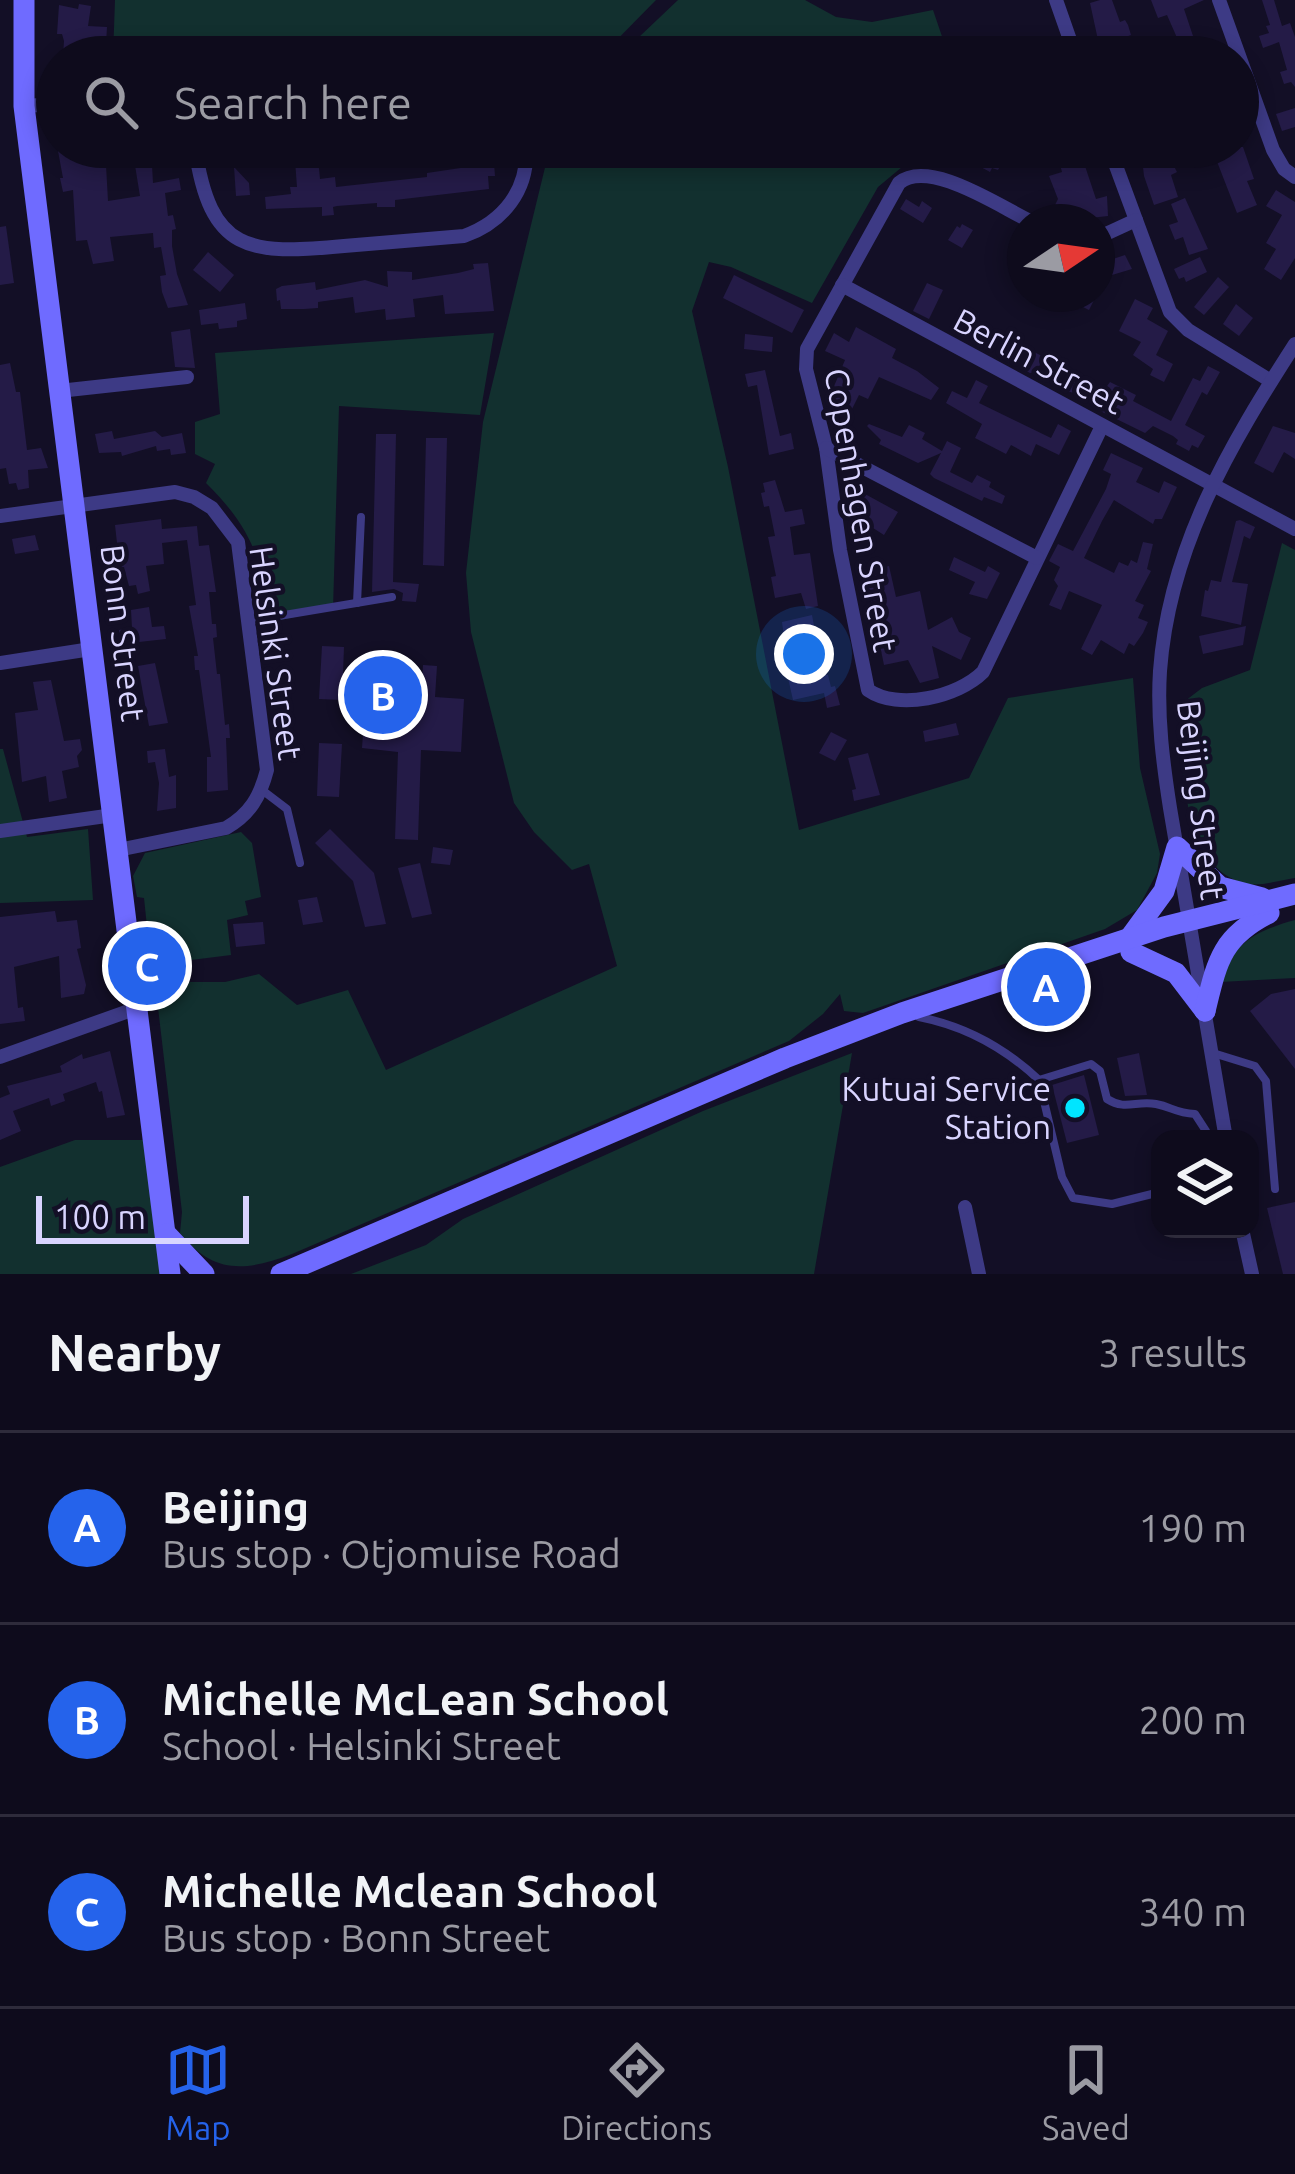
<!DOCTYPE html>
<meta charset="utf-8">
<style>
body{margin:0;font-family:Ubuntu,sans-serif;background:#171425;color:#f1f3f6}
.controls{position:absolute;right:36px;bottom:36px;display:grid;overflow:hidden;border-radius:24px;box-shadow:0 6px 18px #0003}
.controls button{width:108px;height:108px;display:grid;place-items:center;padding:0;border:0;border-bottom:3px solid #2e2b3b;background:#0e0b1c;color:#f1f3f6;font:60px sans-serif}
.compass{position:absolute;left:1007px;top:204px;width:108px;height:108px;border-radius:50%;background:#0e0b1c;box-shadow:0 6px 18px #0003;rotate:77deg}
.scale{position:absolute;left:36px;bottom:30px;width:213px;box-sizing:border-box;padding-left:12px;border:6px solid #d9d4ff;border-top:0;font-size:33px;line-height:42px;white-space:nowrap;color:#d9d4ff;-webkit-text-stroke:9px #130f26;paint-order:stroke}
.you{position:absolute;left:804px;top:654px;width:42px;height:42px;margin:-30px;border:9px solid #fff;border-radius:50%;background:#1a73e8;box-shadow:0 0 0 18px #1a73e833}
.badge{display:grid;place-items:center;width:78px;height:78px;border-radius:50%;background:#2563eb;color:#fff;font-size:39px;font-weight:700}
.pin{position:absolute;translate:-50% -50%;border:6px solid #fff;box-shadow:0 3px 12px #0006}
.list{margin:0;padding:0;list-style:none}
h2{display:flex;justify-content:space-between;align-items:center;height:156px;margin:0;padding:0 48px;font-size:51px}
h2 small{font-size:39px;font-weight:400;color:#9b9ba3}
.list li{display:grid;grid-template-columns:78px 1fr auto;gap:36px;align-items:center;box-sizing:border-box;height:192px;padding:0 48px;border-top:3px solid #2e2b3b}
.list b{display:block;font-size:45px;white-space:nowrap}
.list p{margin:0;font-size:39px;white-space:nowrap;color:#9b9ba3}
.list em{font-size:39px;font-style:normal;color:#9b9ba3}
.icon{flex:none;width:66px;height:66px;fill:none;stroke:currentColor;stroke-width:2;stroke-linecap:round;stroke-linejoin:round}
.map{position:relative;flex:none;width:1295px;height:1274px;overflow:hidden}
.search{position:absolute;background:#0e0b1c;box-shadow:0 6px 18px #0003;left:36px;right:36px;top:36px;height:132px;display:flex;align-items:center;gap:30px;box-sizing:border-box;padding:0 42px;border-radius:66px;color:#9b9ba3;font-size:45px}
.sheet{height:732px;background:#0e0b1c}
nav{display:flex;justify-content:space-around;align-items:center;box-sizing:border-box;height:168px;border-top:3px solid #2e2b3b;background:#0e0b1c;font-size:33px;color:#9b9ba3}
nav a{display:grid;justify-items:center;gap:6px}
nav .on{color:#2563eb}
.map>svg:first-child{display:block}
.green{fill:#12302f}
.building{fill:#241b47}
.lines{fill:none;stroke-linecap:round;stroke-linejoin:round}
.lane{stroke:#3d3a85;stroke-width:8}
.street{stroke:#3d3a85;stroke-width:14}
.secondary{stroke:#6f6bff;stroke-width:21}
.poi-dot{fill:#00e5ff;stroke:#130f26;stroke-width:4.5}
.labels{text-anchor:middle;stroke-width:9;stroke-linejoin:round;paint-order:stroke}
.street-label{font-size:33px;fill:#d9d4ff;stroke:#130f26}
.poi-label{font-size:33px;fill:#d9d4ff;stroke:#130f26;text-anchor:end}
</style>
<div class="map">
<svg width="1295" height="1274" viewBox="0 0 1295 1274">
<rect width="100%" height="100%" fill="#130f26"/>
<g class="green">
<path d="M115 0H656L600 57H113Z"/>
<path d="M678 0H805L836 17 872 22 933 10 949 57H618Z"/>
<path d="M550 147H932L930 161 902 167 878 187 812 303 731 267 709 262 692 311 728 467 799 830 969 778 1008 698 1133 678 1140 768 1160 854 1157 873 1137 910 1105 929 863 1013 844 1011 840 994 823 1014 789 1041 292 1254C244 1272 213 1274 180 1233L182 1212 155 982H225L259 974 297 1005 348 990 386 1070 617 966 589 864 572 870 534 832 514 803 471 632 466 573 483 422Z"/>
<path d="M494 333 480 415 339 406 333 609 271 622C263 561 251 527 206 483L215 464 195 454V422L220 414 215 353Z"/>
<path d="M1282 543 1295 550V878C1281 880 1262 886 1248 884 1179 871 1179 754 1185 701L1202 688 1250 670Z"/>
<path d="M0 749H3L27 837 88 829 93 900 0 903Z"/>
<path d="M241 832 252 843 261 897 245 901 248 915 227 920 231 955 151 965 144 898 137 897 133 876 145 853Z"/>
<path d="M1295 920V978L1220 982C1232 943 1258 930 1295 920Z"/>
<path d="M852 1053 814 1274H351L426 1245 463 1219 703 1111Z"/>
<path d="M75 1140H153L162 1274H0V1167Z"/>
</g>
<g class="building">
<path d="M1100 0H1112L1120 22 1125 20 1128 25 1131 35 1120 39 1127 57H1112L1106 38 1098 40 1090 3Z"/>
<path d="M1151 0H1204L1184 9 1200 57H1177L1172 42 1178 40 1167 15 1158 18Z"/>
<path d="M1262 0H1274L1282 26 1290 23 1295 37V87L1291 82 1284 84 1280 72 1287 70 1279 42 1263 48 1259 36 1269 33 1266 26 1270 25Z"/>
<path d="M79 4 91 6 88 26 107 27 106 44H93L92 57H63L64 41 62 34H57L59 5 78 9Z"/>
<path d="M1295 108V127L1282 131 1276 114Z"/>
<path d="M75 147H105L108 201 140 196 132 147H151L153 183 179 178 181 190 165 193 168 216 173 215 176 229 172 230V246L177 274 188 305 168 308 162 292 160 276 166 275 161 247 154 248 153 233 110 237 114 261 93 264 87 240 76 241 73 190 63 192 60 178H63L58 151Z"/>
<path d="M294 147H317L320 179 335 177 336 187 427 177V173L494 163 495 176H488L489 189 395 200V207H377V203L337 206 333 207 334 215 322 216V207L266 209 265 197 291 194 290 187H297Z"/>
<path d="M944 147H980L1004 159 998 170 992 168 990 172Z"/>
<path d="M1164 147 1177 172 1171 175 1178 197 1154 205 1144 176 1143 167 1149 165 1145 149Z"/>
<path d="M1195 147H1243L1254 179 1247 181 1257 205 1237 213 1216 159 1202 164Z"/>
<path d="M1074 149 1080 168 1085 166 1096 199 1107 196 1108 216 1055 222 1050 215 1058 199 1049 176 1062 172 1057 154Z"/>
<path d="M234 167 249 183 250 195 236 196Z"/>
<path d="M1276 190 1295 202V258L1281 280 1264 269 1276 249 1266 243 1282 215 1266 206Z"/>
<path d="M1185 198 1208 249 1189 255 1183 237 1175 240 1169 225 1178 222 1171 204Z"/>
<path d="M906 199 919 207 922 201 932 208 923 223 900 209Z"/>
<path d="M962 224 973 230 962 248 948 240 957 226 960 228Z"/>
<path d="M6 226 14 283 0 285V227Z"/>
<path d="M208 252 234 275 220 292 193 270Z"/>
<path d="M1125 255 1132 269 1112 275 1107 261Z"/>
<path d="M1200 257 1207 272 1186 282 1184 277 1179 279 1174 269Z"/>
<path d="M488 263 494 311 445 314 443 295 413 299 415 317 386 320 385 309 355 313 353 297 318 302V308L304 309H281L280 300 277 301 276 289 282 286 315 282 316 290 365 280 388 287 387 271 412 272V280L458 273 474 269 473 264Z"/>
<path d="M734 275 804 310 792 333 723 298Z"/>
<path d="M1218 277 1229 287 1204 315 1194 307Z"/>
<path d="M927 283 943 290 929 319 913 311Z"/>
<path d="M1050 294H1097L1089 310 1081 306 1079 309Z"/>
<path d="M1135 299 1153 308 1147 319 1168 331 1156 355 1173 364 1164 382 1150 375 1153 369 1133 355 1141 342 1119 331Z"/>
<path d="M245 303 247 319 237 321V327L219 329 218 323 201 325 199 310Z"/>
<path d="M1236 304 1253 318 1239 336 1223 324Z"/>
<path d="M966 307 979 314 967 336 955 330Z"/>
<path d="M856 327 896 349 892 358 917 371 939 388 931 400 879 377 868 399 859 395 850 413 827 403 845 360 825 351 834 333 849 342Z"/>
<path d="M190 329 195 368 175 367 171 332Z"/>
<path d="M745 334 773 337 772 352 744 349Z"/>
<path d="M1030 350 1044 357 1036 372 1030 373 1021 368Z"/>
<path d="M10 363 16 392H20L27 450 41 448 48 468 28 470 29 488 18 490 16 483 9 484 6 468 0 469V365Z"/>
<path d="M1208 366 1220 372 1207 395 1202 392 1185 425 1205 436 1198 448 1192 445 1189 451 1176 444 1178 440 1173 436 1153 426 1145 433 1092 407 1110 382 1136 395 1133 401 1171 421 1193 378 1200 381Z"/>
<path d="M765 370 780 436 791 433 794 449 769 455 757 385 748 387 745 374Z"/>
<path d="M1070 370 1085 378 1077 394 1060 389Z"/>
<path d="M976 380 988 386 979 403 1051 438 1058 424 1071 431 1059 455 1036 444 1031 456 1011 445 1006 454 975 438 982 424 946 403 952 391 967 398Z"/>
<path d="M869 424 902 437 909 425 925 433 922 439 942 451 947 441 961 448 950 472 972 483 977 475 991 482 989 487 1005 496 1002 504 984 497 982 501 934 478 930 474 941 453 918 463 879 444 881 440 867 426Z"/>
<path d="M1273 426 1295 433V459L1284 452 1273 473 1254 463Z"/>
<path d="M112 431 114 439 155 431 162 437 182 433 186 453 171 455 170 449 157 451 156 446 122 456 121 452 99 453 95 434Z"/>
<path d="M376 434H396L393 582 419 584 416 602 402 601 403 593 394 589 372 592Z"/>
<path d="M426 438H447L444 566 423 565Z"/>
<path d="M1111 453 1143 468 1136 482 1159 493 1164 481 1177 487 1162 519H1155L1153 524 1114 500 1102 521 1084 558 1114 573 1119 562 1128 566 1131 560 1137 563 1143 542 1153 544 1147 569 1151 571 1135 601 1144 605 1138 618 1148 622 1143 633 1134 646 1129 643 1124 654 1101 640 1092 655 1081 649 1102 605 1069 591 1061 610 1049 605 1058 586 1054 580 1060 567 1049 561 1058 544 1073 551 1106 489 1111 474 1103 470Z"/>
<path d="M775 480 785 512 802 509 805 524 790 527 794 555 810 553 818 606 806 609 801 593 775 598 771 577 776 576 768 537 775 536 769 506 764 507 761 493 765 492 763 483Z"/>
<path d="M865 494 898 512 884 535 862 521 865 517 855 511Z"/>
<path d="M161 519 162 529 197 526 199 546 209 545 216 592H209L212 624H216L217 637 213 638 217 674H220L225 725 229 724 230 738H226L228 790 207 792V757H211L199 670H195L194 656H198L189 606 196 605 187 540 162 543 164 564 146 566 150 591 138 594 136 585 129 586 124 567 104 569 103 553 118 552 115 525Z"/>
<path d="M1240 520 1255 527 1250 539 1244 536 1232 582 1248 584 1241 625 1201 616 1205 590 1208 591 1211 580 1221 582 1236 521Z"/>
<path d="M35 535 39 550 15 554 12 539Z"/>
<path d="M954 557 985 572 988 566 1000 573 987 599 969 594 975 582 949 570Z"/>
<path d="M889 566 896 597 920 591 928 630 952 617 959 632 971 638 961 660 932 646 939 678 920 683 908 660 884 665 866 577 874 575 873 570Z"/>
<path d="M149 607 152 627 164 626 166 639 121 644 119 630 132 628 131 610Z"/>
<path d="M812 615 823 674 828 675 831 687 835 686 840 705 827 708 824 693 793 700 788 678 810 674 805 649 786 653 782 622Z"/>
<path d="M1246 626 1243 645 1203 654 1199 636Z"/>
<path d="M322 646 344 647 342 700 319 699Z"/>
<path d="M155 663 168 723 149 726 138 666Z"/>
<path d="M368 663H385V696L421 698 423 665 437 666 435 697 464 699 461 752 421 750 418 840 395 839 398 752 362 748Z"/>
<path d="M51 680 64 741 80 739 82 750 77 756 79 767 62 771 67 798 49 802 46 776 22 782 15 713 38 710 33 682Z"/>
<path d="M956 723 959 735 925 742 923 731Z"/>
<path d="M831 732 847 740 835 761 819 753Z"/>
<path d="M319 743 342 744 339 797 317 796Z"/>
<path d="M165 749 169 777 176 775V808L157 811 159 783 155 762 148 763 147 751Z"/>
<path d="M868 753 880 795 854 801 852 790 856 789 848 758Z"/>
<path d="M330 829 374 873 386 924 365 927 353 881 315 843Z"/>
<path d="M433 847 453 850 450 865 431 863Z"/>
<path d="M420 863 432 914 412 918 398 868Z"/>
<path d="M317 897 323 922 303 925 298 900Z"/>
<path d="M55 911 57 922 77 920 81 948 77 949 86 985 84 994 61 998 59 956 14 967 18 1008 23 1007 25 1021 0 1024V917Z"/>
<path d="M263 922 265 944 236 947 233 924Z"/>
<path d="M1295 989V1069L1250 1011 1271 994Z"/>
<path d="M110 1051 125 1115 107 1118 102 1091 99 1092 96 1082 63 1094 65 1101 51 1106 49 1098 13 1111 21 1131 0 1140V1098L10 1094 7 1086 62 1072 60 1066 82 1054 83 1059Z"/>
<path d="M1139 1053 1147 1095 1125 1096 1117 1058Z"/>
<path d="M1084 1075 1099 1135 1067 1143 1052 1085Z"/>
<path d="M1295 1202V1274H1283L1267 1208Z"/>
</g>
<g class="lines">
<g class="lane">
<path d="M357 603 361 517"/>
<path d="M249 621 392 597"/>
<path d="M262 790 287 809 300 863"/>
<path d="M919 1017C965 1026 1005 1048 1039 1080"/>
<path d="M1213 1053 1255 1066 1266 1081 1275 1189"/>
<path d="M1160 1192 1112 1204 1073 1198 1062 1177 1039 1080 1091 1064 1100 1071 1107 1099C1126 1111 1136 1100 1156 1104 1172 1107 1175 1113 1195 1114L1206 1131V1139"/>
</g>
<g class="street">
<path d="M1056 0 1076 57"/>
<path d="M1219 0 1273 150 1284 169 1295 177"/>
<path d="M24 106 57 104"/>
<path d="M195 147C210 253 249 255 344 246 384 243 424 239 464 236 503 222 529 190 526 147"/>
<path d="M1109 147 1170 312 1188 330 1271 381"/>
<path d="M1032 222C1000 207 929 158 899 183L807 349 806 369 826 448 840 550 868 690C898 711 958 697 983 672L1102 426"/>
<path d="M1097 238 1136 220"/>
<path d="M842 285 1295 529"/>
<path d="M59 391 187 377"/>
<path d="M826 448 1037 558"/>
<path d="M0 516 175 492 194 497 212 508 238 542 267 770C260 797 250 814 226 828L118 850"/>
<path d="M0 663 91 649"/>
<path d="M0 831 113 815"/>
<path d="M0 1057 137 1008"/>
<path d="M1226 1139 1170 808C1163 763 1157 717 1160 671 1169 547 1230 445 1295 344"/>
<path d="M965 1207 979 1274"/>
<path d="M1242 1229 1252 1274"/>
</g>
<g class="secondary">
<path d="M24 0V106L170 1274"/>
<path d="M1129 939 1164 891 1177 847 1220 887 1262 898"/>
<path d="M1131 952 1176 973 1205 1011"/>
<path d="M1205 1011C1217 962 1221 937 1269 913"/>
<path d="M166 1234 204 1274"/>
<path d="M281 1274 785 1058 902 1013 1164 927 1295 894"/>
</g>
</g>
<circle class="poi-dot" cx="1075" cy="1108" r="12"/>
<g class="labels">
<g class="street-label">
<text transform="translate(1039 361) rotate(28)" y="12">Berlin Street</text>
<text transform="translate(861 510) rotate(80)" y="12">Copenhagen Street</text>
<text transform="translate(123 633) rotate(83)" y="12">Bonn Street</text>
<text transform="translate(276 653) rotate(82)" y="12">Helsinki Street</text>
<text transform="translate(1201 800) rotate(83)" y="12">Beijing Street</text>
</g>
<g class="poi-label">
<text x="1051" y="1101">Kutuai Service<tspan x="1051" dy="38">Station</tspan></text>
</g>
</g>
</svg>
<div class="controls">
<button><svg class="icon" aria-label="layers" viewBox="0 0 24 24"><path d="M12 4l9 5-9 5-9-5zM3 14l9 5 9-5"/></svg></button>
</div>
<svg class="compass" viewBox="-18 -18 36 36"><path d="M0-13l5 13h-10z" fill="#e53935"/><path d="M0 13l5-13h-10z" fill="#9b9ba3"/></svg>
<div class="scale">100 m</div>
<div class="you"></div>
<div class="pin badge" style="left:1046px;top:987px">A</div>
<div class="pin badge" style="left:383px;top:695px">B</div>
<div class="pin badge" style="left:147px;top:966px">C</div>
<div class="search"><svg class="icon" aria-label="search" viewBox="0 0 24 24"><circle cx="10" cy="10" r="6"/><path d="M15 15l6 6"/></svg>Search here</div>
</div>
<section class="sheet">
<h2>Nearby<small>3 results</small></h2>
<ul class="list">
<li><span class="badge">A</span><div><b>Beijing</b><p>Bus stop · Otjomuise Road</p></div><em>190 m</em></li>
<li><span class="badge">B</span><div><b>Michelle McLean School</b><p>School · Helsinki Street</p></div><em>200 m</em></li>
<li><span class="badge">C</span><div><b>Michelle Mclean School</b><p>Bus stop · Bonn Street</p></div><em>340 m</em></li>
</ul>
</section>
<nav>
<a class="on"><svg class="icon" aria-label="map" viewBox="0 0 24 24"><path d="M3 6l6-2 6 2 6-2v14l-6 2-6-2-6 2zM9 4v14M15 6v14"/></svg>Map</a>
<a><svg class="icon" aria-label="directions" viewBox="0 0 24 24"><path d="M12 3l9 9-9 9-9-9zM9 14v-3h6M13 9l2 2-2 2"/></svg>Directions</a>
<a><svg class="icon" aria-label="saved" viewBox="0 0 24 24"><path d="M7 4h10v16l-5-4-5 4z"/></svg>Saved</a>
</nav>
